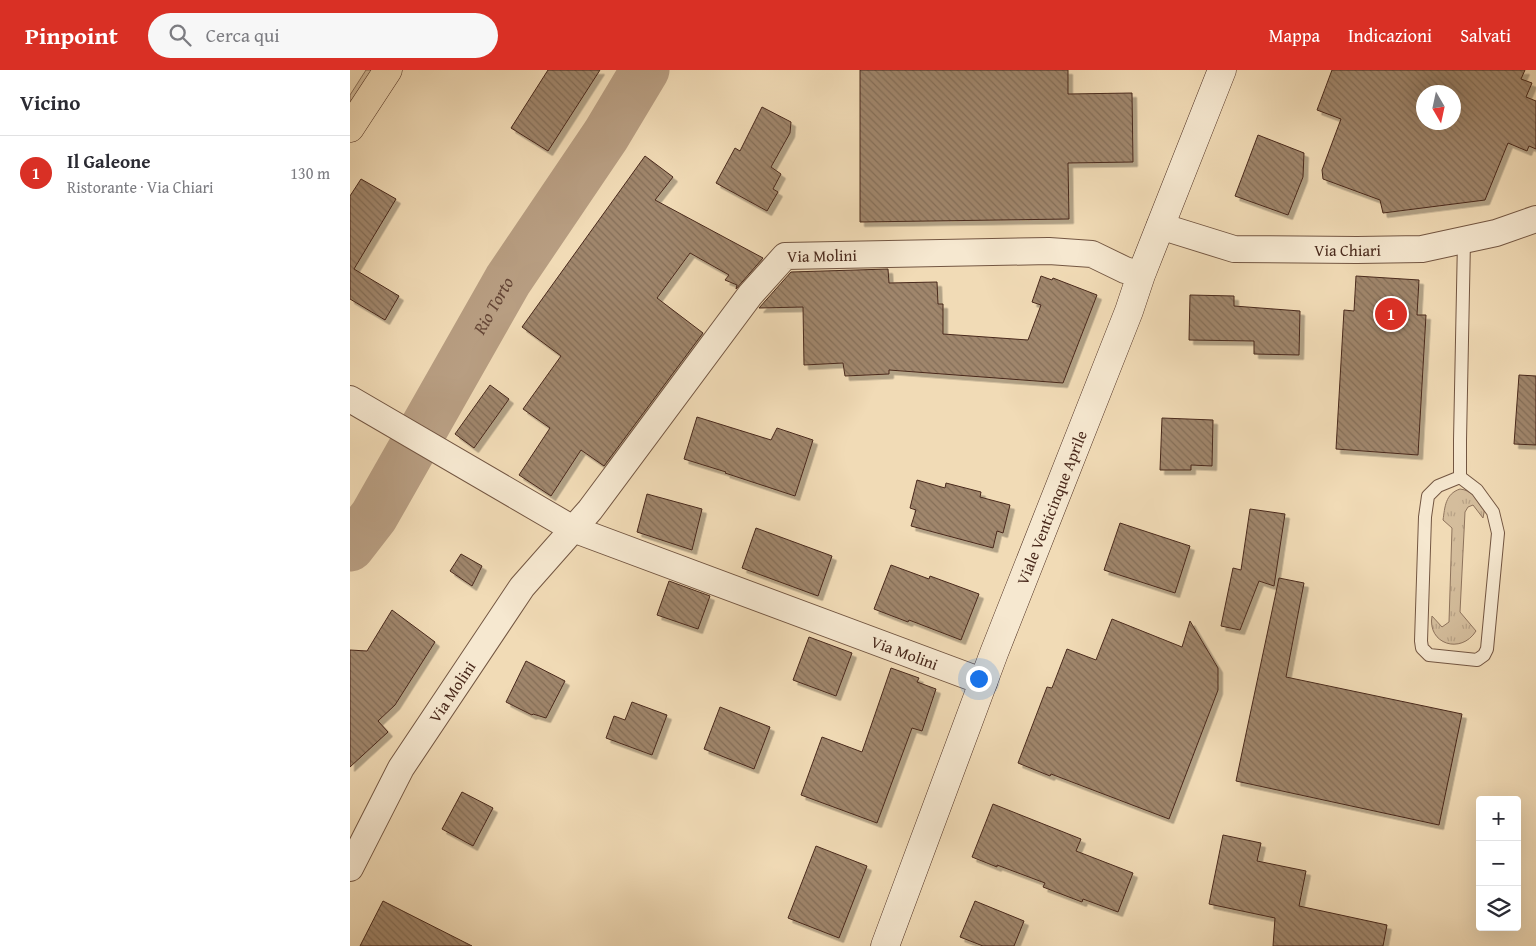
<!DOCTYPE html>
<html lang="it">
<meta charset="utf-8">
<style>
body{margin:0;font-family:"Gentium Book Plus",serif;background:#f7f7f7;color:#2b2b33}
.controls{position:absolute;right:15px;bottom:15px;display:grid;overflow:hidden;border-radius:5px;box-shadow:0 5px 20px #0002}
.controls button{width:45px;height:45px;display:grid;place-items:center;padding:0;border:0;border-bottom:1px solid #e1e1e2;background:#fff;color:#2b2b33;font:25px sans-serif}
.compass{position:absolute;left:1066px;top:15px;width:45px;height:45px;border-radius:50%;background:#fff;box-shadow:0 5px 20px #0002;rotate:171deg}
.you{position:absolute;left:628px;top:608px;width:18px;height:18px;margin:-12px;border:4px solid #fff;border-radius:50%;background:#1a73e8;box-shadow:0 0 0 8px #1a73e833}
.badge{display:grid;place-items:center;width:32px;height:32px;border-radius:50%;background:#d93025;color:#fff;font-size:16px;font-weight:700}
.pin{position:absolute;translate:-50% -50%;border:2px solid #fff;box-shadow:0 1px 5px #0006}
.list{margin:0;padding:0;list-style:none}
h2{display:flex;justify-content:space-between;align-items:center;height:65px;margin:0;padding:0 20px;font-size:21px}
h2 small{font-size:16px;font-weight:400;color:#7c7c81}
.list li{display:grid;grid-template-columns:32px 1fr auto;gap:15px;align-items:center;box-sizing:border-box;height:75px;padding:0 20px;border-top:1px solid #e1e1e2}
.list b{display:block;font-size:19px;white-space:nowrap}
.list p{margin:0;font-size:16px;white-space:nowrap;color:#7c7c81}
.list em{font-size:16px;font-style:normal;color:#7c7c81}
.icon{flex:none;width:28px;height:28px;fill:none;stroke:currentColor;stroke-width:2;stroke-linecap:round;stroke-linejoin:round}
.map{position:relative;flex:none;width:1186px;height:876px;overflow:hidden}
header{display:flex;align-items:center;gap:30px;box-sizing:border-box;height:70px;padding:0 25px;background:#d93025;color:#fff}
header strong{font-size:24px}
nav{display:flex;gap:28px;margin-inline-start:auto;font-size:18px}
.search{width:350px;height:45px;background:#f7f7f7;display:flex;align-items:center;gap:12px;box-sizing:border-box;padding:0 18px;border-radius:28px;color:#7c7c81;font-size:19px}
main{display:flex}
aside{flex:1;background:#fff}
.map>svg:first-child{display:block}
.grass{fill:url(#grass-tufts);stroke:#8e735c}
.lines{fill:none;stroke-linecap:round;stroke-linejoin:round}
.river{stroke:#b89e82;stroke-width:49}
.building{fill:url(#building-back-hatch);stroke:#49291c;fill-rule:evenodd;filter:url(#shadow)}
.service-casing{stroke:#735642;stroke-width:14}
.minor-casing{stroke:#735642;stroke-width:28}
.secondary-casing{stroke:#49291c;stroke-width:29}
.primary-casing{stroke:#49291c;stroke-width:29}
.service{stroke:#f6e8d0;stroke-width:12}
.minor{stroke:#f6e8d0;stroke-width:26}
.secondary{stroke:#f6e8d0;stroke-width:28}
.primary{stroke:#f1dbb6;stroke-width:28}
.labels{text-anchor:middle;stroke-width:4;stroke-linejoin:round;paint-order:stroke}
.street-label{font-size:16px;fill:#49291c;stroke:#f6e8d0}
.water-label{font-size:18px;font-style:italic;fill:#654636;stroke:#f6e8d0}
</style>
<header>
<strong>Pinpoint</strong>
<div class="search"><svg class="icon" aria-label="search" viewBox="0 0 24 24"><circle cx="10" cy="10" r="6"/><path d="M15 15l6 6"/></svg>Cerca qui</div>
<nav><a>Mappa</a><a>Indicazioni</a><a>Salvati</a></nav>
</header>
<main>
<aside>
<h2>Vicino<small></small></h2>
<ul class="list">
<li><span class="badge">1</span><div><b>Il Galeone</b><p>Ristorante · Via Chiari</p></div><em>130 m</em></li>
</ul>
</aside>
<div class="map">
<svg width="1186" height="876" viewBox="0 0 1186 876">
<defs>
<pattern id="grass-tufts" width="24" height="20" patternUnits="userSpaceOnUse" patternTransform="scale(1.25)"><rect width="24" height="20" fill="#d4bd9c"/><path d="M3 7l-1-3M5 7V3M7 7l1-3M15 17l-1-3M17 17v-4M19 17l1-3" fill="none" stroke="#b8a286"/></pattern>
<pattern id="building-back-hatch" width="6" height="6" patternUnits="userSpaceOnUse" patternTransform="scale(1.25)"><rect width="6" height="6" fill="#a0866c"/><path d="M-1 5l2 2M0 0l6 6M5-1l2 2" fill="none" stroke="#846e58"/></pattern>
<filter id="shadow"><feDropShadow dx="4.5" dy="4.5" stdDeviation="0" flood-color="#0004"/></filter>
</defs>
<rect width="100%" height="100%" fill="#f1dbb6"/>
<filter id="stains"><feTurbulence type="fractalNoise" baseFrequency=".004" numOctaves="4"/><feColorMatrix values="0 0 0 0 .2 0 0 0 0 .09 0 0 0 0 .02 0 0 0 .5 -.17"/></filter>
<radialGradient id="worn" r=".72"><stop offset=".6" stop-color="#630" stop-opacity="0"/><stop offset="1" stop-color="#630" stop-opacity=".3"/></radialGradient>
<g class="grass">
<path d="M16 0H23L0 33V25Z"/>
<path d="M1110 419C1121 420 1127 429 1135 437L1133 448 1123 435 1118 437 1115 442 1110 542 1126 561C1111 585 1077 574 1082 546L1092 557 1099 552 1102 458 1093 450C1095 437 1095 424 1110 419Z"/>
</g>
<g class="lines">
<path class="river" id="s1" d="M0 477 24 446 158 210 256 65 295 0"/>
</g>
<g class="building">
<path d="M198 0H250L198 81 161 58Z"/>
<path d="M510 0H718V24L782 23 783 92 718 93 719 149 510 152Z"/>
<path d="M982 0H1175L1171 9 1182 13 1176 27 1186 31V79L1179 76 1177 81 1158 73 1135 130 1033 143 1030 130 973 109 972 100 991 49 967 40ZM1074 22H1104V52H1074Z"/>
<path d="M412 37 441 52 440 63 421 97 431 104 423 119 428 122 417 141 366 113 385 78 390 81Z"/>
<path d="M908 65 954 83 953 107 938 145 885 126Z"/>
<path d="M295 86 323 107 305 130 413 188 386 219 387 215 375 210 379 205 340 183 307 228 353 263 254 396 231 380 201 426 169 405 200 358 173 339 211 286 172 257Z"/>
<path d="M11 109 46 129 4 199 49 226 35 250 0 229V126Z"/>
<path d="M538 199 539 213 587 212 588 234H593V264L678 270 691 235 682 232 691 206 702 210 703 208 747 225 713 313 539 300V304L495 306 493 293 454 295 453 237 409 238 441 202Z"/>
<path d="M1006 206 1069 210 1067 245H1076L1068 385 986 379 994 240 1004 241Z"/>
<path d="M840 225 884 226V236L950 241 949 285 904 284V271L839 270Z"/>
<path d="M1169 305 1186 306V375L1164 374Z"/>
<path d="M140 315 159 329 124 378 105 364Z"/>
<path d="M347 347 421 370 427 358 463 370 445 426 375 403 376 402 334 389Z"/>
<path d="M812 348 863 350 862 396 841 395V400H810Z"/>
<path d="M567 410 595 418 596 413 631 422 630 427 660 435 653 463 647 461 643 478 561 456 566 440 560 438Z"/>
<path d="M297 424 352 439 342 480 287 462Z"/>
<path d="M900 439 935 444 924 516 909 511 890 560 871 556 883 498 891 500Z"/>
<path d="M770 453 840 476 825 523 754 500Z"/>
<path d="M406 458 482 486 468 526 392 498Z"/>
<path d="M111 484 132 496 122 516 100 501Z"/>
<path d="M541 495 579 509 580 506 629 524 611 570 559 550 558 552 524 539Z"/>
<path d="M929 508 954 513 936 607 1112 644 1089 755 886 711Z"/>
<path d="M319 511 360 526 348 559 307 545Z"/>
<path d="M42 540 85 572 45 635 28 651 38 662 0 697V580L17 581Z"/>
<path d="M762 549 832 577 840 551 868 598V620L819 749 701 704 700 706 668 693 697 617 702 618 717 579 746 590Z"/>
<path d="M459 567 502 583 486 626 443 610Z"/>
<path d="M176 591 215 611 196 648 183 644 182 645 156 632Z"/>
<path d="M541 598 569 608 567 612 586 619 572 661 562 658 527 753 451 725 472 667 512 682Z"/>
<path d="M282 632 317 645 302 685 256 668 264 646 275 650Z"/>
<path d="M370 637 420 657 404 699 354 679Z"/>
<path d="M112 722 143 738 123 776 92 759Z"/>
<path d="M643 734 731 769 726 781 783 803 768 842 733 829 732 832 693 817 695 813 647 795V797L622 787Z"/>
<path d="M873 765 911 773 907 791 956 801 949 836 1037 855 1033 876H923L925 848 859 834Z"/>
<path d="M466 776 517 796 489 868 438 848Z"/>
<path d="M33 831 122 876H10Z"/>
<path d="M625 831 674 851 664 876H633L610 867Z"/>
</g>
<g class="lines">
<g class="service-casing">
<path id="service" d="M1110 407 1088 416 1078 426 1075 447 1071 571 1072 578 1079 585 1127 590 1134 585 1137 579 1148 463 1143 442 1127 420 1110 407V370L1114 170"/>
</g>
<g class="minor-casing">
<g id="minor">
<path id="s2" d="M810 156 884 179 1007 180 1072 179 1146 163 1186 149"/>
<path id="s3" d="M0 329 223 459 634 612"/>
<path id="s4" d="M0 798 51 698 172 517 240 440 400 225 435 186 699 181 742 184 775 200 791 205"/>
</g>
</g>
<g class="secondary-casing">
<g id="secondary">
<path id="s5" d="M535 876 644 583 779 241 791 205 872 0"/>
</g>
</g>
<g class="primary-casing">
<path id="primary" d="M0 58 38 0"/>
</g>
<use href="#service" class="service"/>
<use href="#minor" class="minor"/>
<use href="#secondary" class="secondary"/>
<use href="#primary" class="primary"/>
</g>
<g class="labels">
<g class="street-label">
<text dy="6" stroke="none"><textPath href="#s2" startOffset="191">Via Chiari</textPath></text>
<text dy="6" stroke="none"><textPath href="#s4" startOffset="790">Via Molini</textPath></text>
<text dy="6" stroke="none"><textPath href="#s5" startOffset="469">Viale Venticinque Aprile</textPath></text>
<text dy="6" stroke="none"><textPath href="#s3" startOffset="612">Via Molini</textPath></text>
<text dy="6" stroke="none"><textPath href="#s4" startOffset="204">Via Molini</textPath></text>
</g>
<g class="water-label">
<text dy="6" stroke="none"><textPath href="#s1" startOffset="281">Rio Torto</textPath></text>
</g>
</g>
<rect width="100%" height="100%" filter="url(#stains)"/>
<rect width="100%" height="100%" fill="url(#worn)"/>
</svg>
<div class="controls">
<button>+</button>
<button>−</button>
<button><svg class="icon" aria-label="layers" viewBox="0 0 24 24"><path d="M12 4l9 5-9 5-9-5zM3 14l9 5 9-5"/></svg></button>
</div>
<svg class="compass" viewBox="-18 -18 36 36"><path d="M0-13l5 13h-10z" fill="#e53935"/><path d="M0 13l5-13h-10z" fill="#7c7c81"/></svg>
<div class="you"></div>
<div class="pin badge" style="left:1041px;top:244px">1</div>
</div>
</main>
